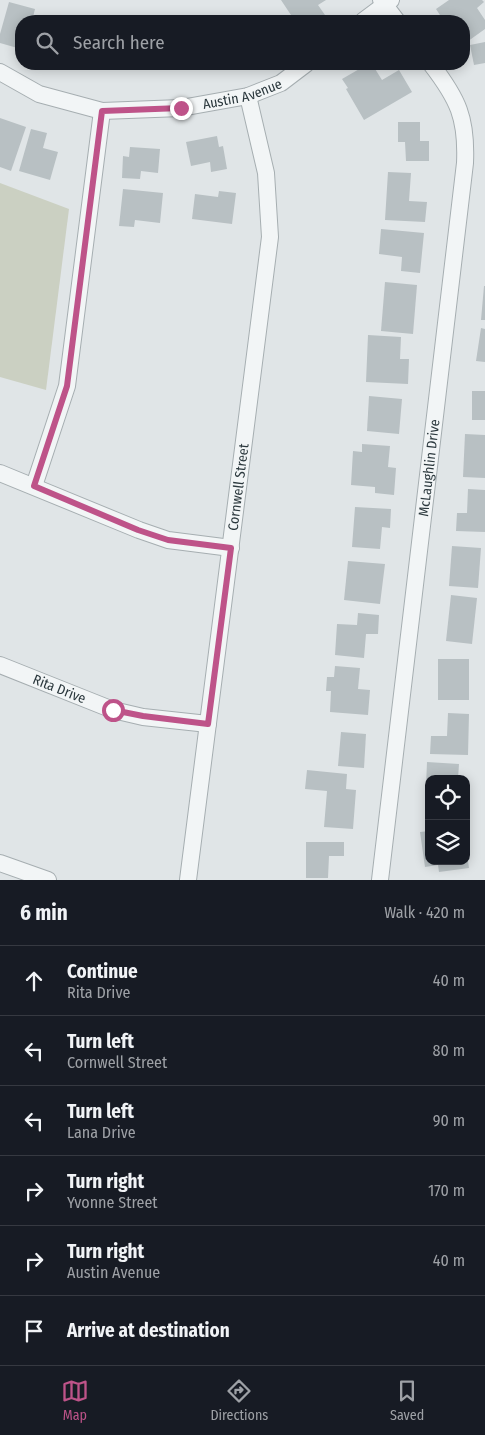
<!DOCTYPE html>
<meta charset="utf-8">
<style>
body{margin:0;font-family:"Fira Sans Condensed",sans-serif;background:#242831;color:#f1f3f6}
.controls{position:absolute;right:15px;bottom:15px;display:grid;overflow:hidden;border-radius:10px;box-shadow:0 2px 12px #0003}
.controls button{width:45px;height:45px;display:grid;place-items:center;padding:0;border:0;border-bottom:1px solid #363941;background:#171b24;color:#f1f3f6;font:25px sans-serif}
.stop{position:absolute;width:15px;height:15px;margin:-11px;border:4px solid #be5389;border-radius:50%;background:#fff}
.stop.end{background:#be5389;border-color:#fff;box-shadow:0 1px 5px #0008}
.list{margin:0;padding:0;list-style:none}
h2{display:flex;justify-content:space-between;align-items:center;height:65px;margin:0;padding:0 20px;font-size:21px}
h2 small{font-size:16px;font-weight:400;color:#9ea1a6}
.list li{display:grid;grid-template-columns:32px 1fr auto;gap:15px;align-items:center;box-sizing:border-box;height:70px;padding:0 20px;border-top:1px solid #363941}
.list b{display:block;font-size:19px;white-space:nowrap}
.list p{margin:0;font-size:16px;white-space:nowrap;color:#9ea1a6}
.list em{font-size:16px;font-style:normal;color:#9ea1a6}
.icon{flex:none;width:28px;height:28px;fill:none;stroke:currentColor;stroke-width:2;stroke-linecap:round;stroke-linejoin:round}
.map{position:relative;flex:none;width:485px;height:880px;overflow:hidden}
.search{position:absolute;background:#171b24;box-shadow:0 2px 12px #0003;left:15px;right:15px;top:15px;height:55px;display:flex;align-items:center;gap:12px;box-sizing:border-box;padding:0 18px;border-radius:20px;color:#9ea1a6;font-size:19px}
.sheet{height:485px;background:#171b24}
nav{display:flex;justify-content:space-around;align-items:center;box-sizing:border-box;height:70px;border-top:1px solid #363941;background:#171b24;font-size:14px;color:#9ea1a6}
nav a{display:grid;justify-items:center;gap:2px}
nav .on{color:#be5389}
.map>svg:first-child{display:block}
.green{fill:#cbd0c2}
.building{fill:#b8c0c3}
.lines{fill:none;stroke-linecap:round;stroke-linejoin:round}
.street-casing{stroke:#a6aeb1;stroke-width:18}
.street{stroke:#f2f5f6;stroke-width:16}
.route{stroke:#be5389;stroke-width:6}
.labels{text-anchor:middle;stroke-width:5;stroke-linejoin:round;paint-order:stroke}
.street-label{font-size:14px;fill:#2b383d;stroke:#eff4f5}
</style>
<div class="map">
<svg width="485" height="880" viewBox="0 0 485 880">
<rect width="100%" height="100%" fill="#e0e5e7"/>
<path class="green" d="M0 183 69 209 46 390 0 377Z"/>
<g class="building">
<path d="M281 0H326L318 5 325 15 315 21H295Z"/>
<path d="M449 0H482L484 2 477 8 485 20V29L464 44V21H444L436 9Z"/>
<path d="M9 2 35 9 32 21H21V49L0 43V34Z"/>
<path d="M485 42V63L474 65 470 45Z"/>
<path d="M46 64H63L61 69Z"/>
<path d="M368 64H372L382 80 399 70 412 92 364 120 346 89 348 88 342 79Z"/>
<path d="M0 118 26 127 11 171 0 167Z"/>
<path d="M398 122H420V141H429V161H406L405 142H398Z"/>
<path d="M31 129 47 133 43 148 58 152 50 180 19 171Z"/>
<path d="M217 136 219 147 223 146 227 169 211 172 210 162 191 166 186 142Z"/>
<path d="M130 147 160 149 158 173 141 171 140 179 122 178 123 156 129 157Z"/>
<path d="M388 172 411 173 409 201 427 202 425 222 385 220Z"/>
<path d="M123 189 163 193 160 223 135 220 134 227 119 226Z"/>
<path d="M219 191 236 193 232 224 192 219 195 194 218 197Z"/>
<path d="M381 229 424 233 420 273 401 271 402 257 379 254Z"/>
<path d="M385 282 417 285 413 334 381 331Z"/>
<path d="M484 286H485V320H481Z"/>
<path d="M481 328 485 329V362L476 361Z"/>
<path d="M368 335 401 337 400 359H409L408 384 366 382Z"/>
<rect x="472" y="391" width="13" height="29"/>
<path d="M369 396 402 399 399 434 367 431Z"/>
<path d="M465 434 485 435V478L463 477Z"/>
<path d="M362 444 390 446 388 467 396 468 394 495 375 493V487L351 485 353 451 362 452Z"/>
<path d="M468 489 485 490V532L456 531 457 513H467Z"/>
<path d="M355 507 391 509 390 528 382 527 380 549 352 547Z"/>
<path d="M452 546 481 548 478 588 449 586Z"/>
<path d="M348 561 385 564 380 604 344 600Z"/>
<path d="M451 595 477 598 472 644 446 641Z"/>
<path d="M358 613 379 615 378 634H366L364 658 335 655 337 624 357 625Z"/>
<rect x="438" y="659" width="31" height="41"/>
<path d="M335 666 360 668 358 689 370 690 368 715 330 712 331 691H326L327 677H334Z"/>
<path d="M448 713 469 714 468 755 430 754 431 736H447Z"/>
<path d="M341 732 366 734 364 768 338 766Z"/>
<path d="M427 762 459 764 458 779H429V786H426Z"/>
<path d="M307 770 347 774 346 789 356 790 353 829 324 827 327 791 305 789Z"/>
<path d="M429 831V861H468L469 868 439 872 438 865 425 867 420 832Z"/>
<path d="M306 842H344V856H329L328 878H306Z"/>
</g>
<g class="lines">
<g class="street-casing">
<g id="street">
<path d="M381 0 397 21"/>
<path d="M363 21 391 0"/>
<path id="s1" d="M0 72 39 94 102 111 181 108 248 96 281 83 306 64"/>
<path d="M0 473 139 530 168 540 231 548"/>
<path d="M34 486 67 386 102 111"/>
<path id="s2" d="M0 665 113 710 143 717 208 724"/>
<path d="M0 863 48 880"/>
<path id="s3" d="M188 880 270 237 266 173 248 96"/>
<path id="s4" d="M380 880 465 163C467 118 458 99 431 64"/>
</g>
</g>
<use href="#street" class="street"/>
</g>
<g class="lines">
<path class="route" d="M113 710 143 716 208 724 231 548 168 540 138 530 34 486 67 386 102 111 181 108"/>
</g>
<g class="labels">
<g class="street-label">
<text dy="5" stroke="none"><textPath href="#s1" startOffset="252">Austin Avenue</textPath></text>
<text dy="5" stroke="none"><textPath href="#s4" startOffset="415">McLaughlin Drive</textPath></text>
<text dy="5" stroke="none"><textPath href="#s3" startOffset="396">Cornwell Street</textPath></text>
<text dy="5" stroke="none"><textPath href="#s2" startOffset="64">Rita Drive</textPath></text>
</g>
</g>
</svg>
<div class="controls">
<button><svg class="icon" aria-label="locate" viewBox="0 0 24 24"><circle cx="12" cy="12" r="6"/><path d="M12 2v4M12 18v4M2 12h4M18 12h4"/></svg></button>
<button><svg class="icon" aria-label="layers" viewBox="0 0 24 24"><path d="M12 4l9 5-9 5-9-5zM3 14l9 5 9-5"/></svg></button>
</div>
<div class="stop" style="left:113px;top:710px"></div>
<div class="stop end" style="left:181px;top:108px"></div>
<div class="search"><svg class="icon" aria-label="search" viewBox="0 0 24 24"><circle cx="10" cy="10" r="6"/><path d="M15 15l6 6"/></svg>Search here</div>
</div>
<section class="sheet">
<h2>6 min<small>Walk · 420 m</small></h2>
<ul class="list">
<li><svg class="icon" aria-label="ahead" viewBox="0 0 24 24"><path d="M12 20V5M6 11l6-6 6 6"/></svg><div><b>Continue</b><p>Rita Drive</p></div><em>40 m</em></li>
<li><svg class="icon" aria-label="left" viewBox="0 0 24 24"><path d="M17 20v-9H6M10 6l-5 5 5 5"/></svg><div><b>Turn left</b><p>Cornwell Street</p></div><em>80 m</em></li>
<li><svg class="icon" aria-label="left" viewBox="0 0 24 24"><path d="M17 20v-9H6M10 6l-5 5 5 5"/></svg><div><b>Turn left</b><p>Lana Drive</p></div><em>90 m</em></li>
<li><svg class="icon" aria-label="right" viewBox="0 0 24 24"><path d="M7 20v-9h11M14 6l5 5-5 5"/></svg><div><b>Turn right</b><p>Yvonne Street</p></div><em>170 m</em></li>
<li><svg class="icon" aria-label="right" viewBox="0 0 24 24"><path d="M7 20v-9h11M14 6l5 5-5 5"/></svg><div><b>Turn right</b><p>Austin Avenue</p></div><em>40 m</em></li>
<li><svg class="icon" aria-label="arrive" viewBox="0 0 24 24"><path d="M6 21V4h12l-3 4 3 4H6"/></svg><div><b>Arrive at destination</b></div></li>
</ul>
</section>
<nav>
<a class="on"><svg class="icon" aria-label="map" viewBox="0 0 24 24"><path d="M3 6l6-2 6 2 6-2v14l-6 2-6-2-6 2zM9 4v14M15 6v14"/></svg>Map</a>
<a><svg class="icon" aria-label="directions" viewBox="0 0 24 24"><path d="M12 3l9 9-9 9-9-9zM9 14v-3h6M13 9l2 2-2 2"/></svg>Directions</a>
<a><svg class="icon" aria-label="saved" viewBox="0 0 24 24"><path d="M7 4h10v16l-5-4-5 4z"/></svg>Saved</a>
</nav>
